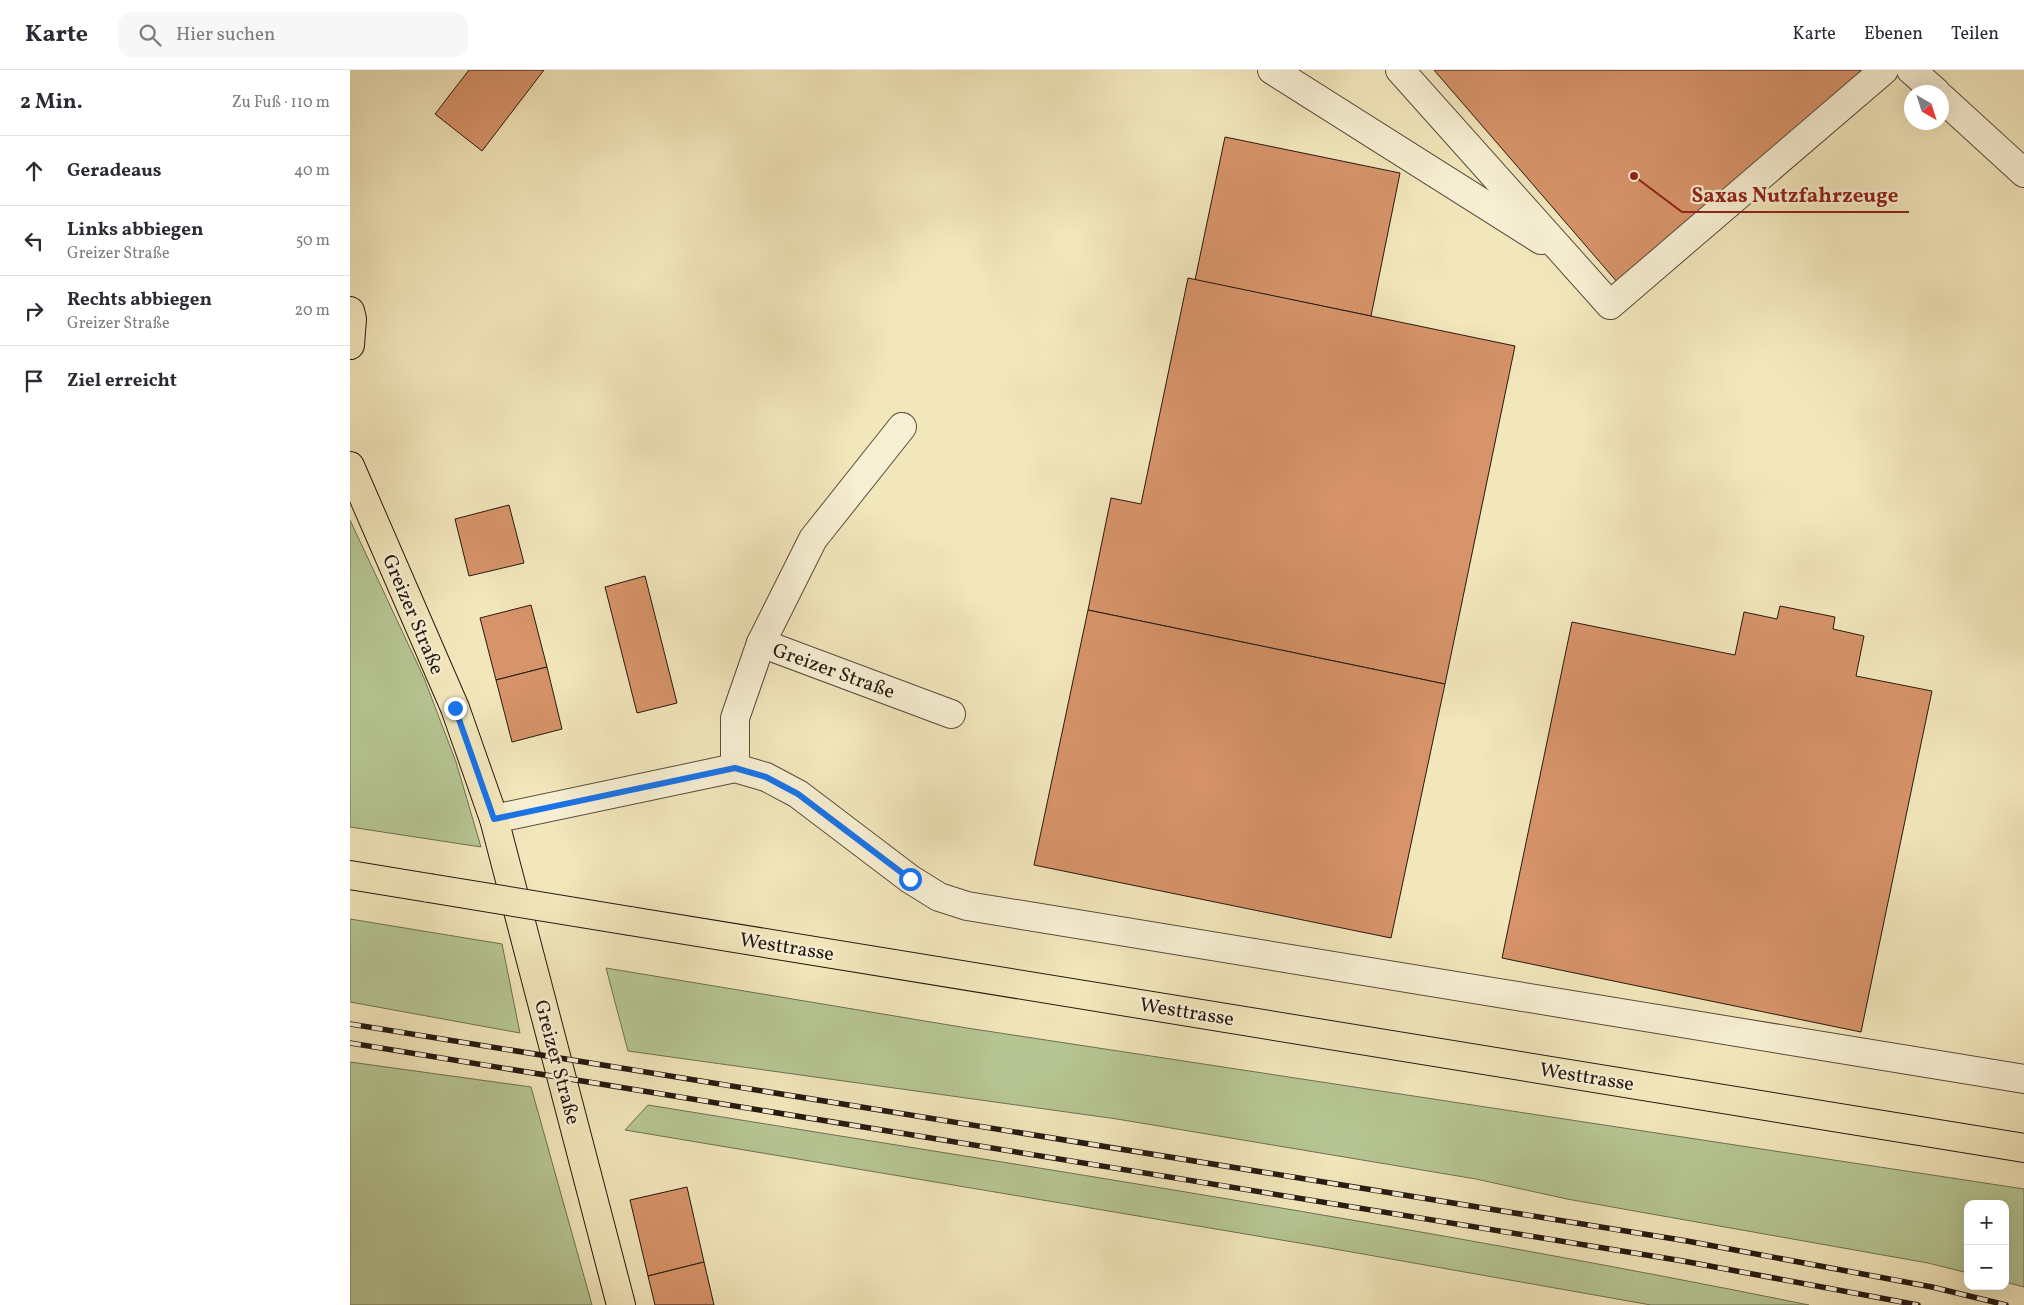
<!DOCTYPE html>
<html lang="de">
<meta charset="utf-8">
<style>
body{margin:0;font-family:Vollkorn,serif;background:#f7f7f7;color:#2b2b33}
.controls{position:absolute;right:15px;bottom:15px;display:grid;overflow:hidden;border-radius:10px;box-shadow:0 5px 20px #0002}
.controls button{width:45px;height:45px;display:grid;place-items:center;padding:0;border:0;border-bottom:1px solid #e1e1e2;background:#fff;color:#2b2b33;font:25px sans-serif}
.compass{position:absolute;left:1554px;top:15px;width:45px;height:45px;border-radius:50%;background:#fff;box-shadow:0 5px 20px #0002;rotate:141deg}
.stop{position:absolute;width:15px;height:15px;margin:-11px;border:4px solid #1a73e8;border-radius:50%;background:#fff}
.stop.end{background:#1a73e8;border-color:#fff;box-shadow:0 1px 5px #0008}
.list{margin:0;padding:0;list-style:none}
h2{display:flex;justify-content:space-between;align-items:center;height:65px;margin:0;padding:0 20px;font-size:21px}
h2 small{font-size:16px;font-weight:400;color:#7c7c81}
.list li{display:grid;grid-template-columns:32px 1fr auto;gap:15px;align-items:center;box-sizing:border-box;height:70px;padding:0 20px;border-top:1px solid #e1e1e2}
.list b{display:block;font-size:19px;white-space:nowrap}
.list p{margin:0;font-size:16px;white-space:nowrap;color:#7c7c81}
.list em{font-size:16px;font-style:normal;color:#7c7c81}
.icon{flex:none;width:28px;height:28px;fill:none;stroke:currentColor;stroke-width:2;stroke-linecap:round;stroke-linejoin:round}
.map{position:relative;flex:none;width:1674px;height:1235px;overflow:hidden}
header{display:flex;align-items:center;gap:30px;box-sizing:border-box;height:70px;padding:0 25px;background:#fff;border-bottom:1px solid #e1e1e2}
header strong{font-size:24px}
nav{display:flex;gap:28px;margin-inline-start:auto;font-size:18px}
.search{width:350px;height:45px;background:#f7f7f7;display:flex;align-items:center;gap:12px;box-sizing:border-box;padding:0 18px;border-radius:15px;color:#7c7c81;font-size:19px}
main{display:flex}
aside{flex:1;background:#fff}
.map>svg:first-child{display:block}
.green{fill:#b6c693;stroke:#6e7052}
.building{fill:#d79369;stroke:#251911}
.lines{fill:none;stroke-linecap:round;stroke-linejoin:round}
.minor-casing{stroke:#584c3c;stroke-width:30}
.major-casing{stroke:#251911;stroke-width:30}
.minor{stroke:#f7efd3;stroke-width:28}
.major{stroke:#f2e6bb;stroke-width:28}
.rail-casing{stroke:#251911;stroke-width:5.5}
.rail{stroke:#f7efd3;stroke-width:4;stroke-dasharray:11;stroke-linecap:butt}
.major-bridge-casing{stroke:#251911;stroke-width:30;stroke-linecap:butt}
.major-bridge{stroke:#f2e6bb;stroke-width:28}
.route{stroke:#1a73e8;stroke-width:6}
.labels{text-anchor:middle;stroke-width:4.5;stroke-linejoin:round;paint-order:stroke}
.street-label{font-size:20px;fill:#251911;stroke:#f7efd3}
.leader{fill:none;stroke:#8f2418;stroke-width:2}
.callout-dot{fill:#8f2418;stroke:#f7efd3;stroke-width:2}
.callout-label{font-size:21px;text-anchor:middle;font-weight:bold;fill:#8f2418;stroke:#f7efd3;stroke-width:4.5;stroke-linejoin:round;paint-order:stroke}
</style>
<header>
<strong>Karte</strong>
<div class="search"><svg class="icon" aria-label="search" viewBox="0 0 24 24"><circle cx="10" cy="10" r="6"/><path d="M15 15l6 6"/></svg>Hier suchen</div>
<nav><a>Karte</a><a>Ebenen</a><a>Teilen</a></nav>
</header>
<main>
<aside>
<h2>2 Min.<small>Zu Fuß · 110 m</small></h2>
<ul class="list">
<li><svg class="icon" aria-label="ahead" viewBox="0 0 24 24"><path d="M12 20V5M6 11l6-6 6 6"/></svg><div><b>Geradeaus</b></div><em>40 m</em></li>
<li><svg class="icon" aria-label="left" viewBox="0 0 24 24"><path d="M17 20v-9H6M10 6l-5 5 5 5"/></svg><div><b>Links abbiegen</b><p>Greizer Straße</p></div><em>50 m</em></li>
<li><svg class="icon" aria-label="right" viewBox="0 0 24 24"><path d="M7 20v-9h11M14 6l5 5-5 5"/></svg><div><b>Rechts abbiegen</b><p>Greizer Straße</p></div><em>20 m</em></li>
<li><svg class="icon" aria-label="arrive" viewBox="0 0 24 24"><path d="M6 21V4h12l-3 4 3 4H6"/></svg><div><b>Ziel erreicht</b></div></li>
</ul>
</aside>
<div class="map">
<svg width="1674" height="1235" viewBox="0 0 1674 1235">
<rect width="100%" height="100%" fill="#f2e6bb"/>
<filter id="stains"><feTurbulence type="fractalNoise" baseFrequency=".004" numOctaves="4"/><feColorMatrix values="0 0 0 0 .2 0 0 0 0 .09 0 0 0 0 .02 0 0 0 .5 -.17"/></filter>
<radialGradient id="worn" r=".72"><stop offset=".6" stop-color="#630" stop-opacity="0"/><stop offset="1" stop-color="#630" stop-opacity=".3"/></radialGradient>
<g class="green">
<path d="M0 450 74 608 106 692 131 777 0 757Z"/>
<path d="M0 849 152 874 170 963 0 932Z"/>
<path d="M256 898 617 958 1674 1119V1217L1655 1212V1134H1618V1203L1578 1193 1217 1129 1126 1109 767 1049 278 981Z"/>
<path d="M0 992 181 1017 242 1235H0Z"/>
<path d="M298 1035C686 1098 1075 1157 1459 1235H1301L979 1178 275 1060Z"/>
</g>
<g class="building">
<path d="M119 0H194L132 81 85 44Z"/>
<path d="M1084 0H1514L1268 213Z"/>
<path d="M875 67 1050 103 1021 246 845 210Z"/>
<path d="M838 208 1165 276 1095 614 738 540 761 428 791 434Z"/>
<path d="M159 435 174 493 119 506 105 449Z"/>
<path d="M295 506 327 633 287 643 255 517Z"/>
<path d="M181 535 197 597 146 610 130 548Z"/>
<path d="M1430 536 1485 547 1483 559 1514 566 1506 606 1582 621 1511 962 1152 888 1222 552 1385 585 1394 542 1427 549Z"/>
<path d="M738 540 1095 614 1041 868 684 795Z"/>
<path d="M197 597 212 659 162 672 146 610Z"/>
<path d="M337 1117 354 1192 298 1206 280 1130Z"/>
<path d="M354 1192 364 1235H305L298 1206Z"/>
</g>
<g class="lines">
<g class="minor-casing">
<g id="minor">
<path d="M922 0 1191 170"/>
<path d="M1050 0 1260 235 1534 0"/>
<path d="M1561 0 1586 22"/>
<path d="M1592 28 1674 103"/>
<path d="M411 573 463 469 552 357"/>
<path d="M385 698V648L411 573 601 644"/>
<path d="M144 749 385 698 416 707 448 724 560 809 589 827 617 836 1674 1009"/>
</g>
</g>
<g class="major-casing">
<g id="major">
<path d="M0 241 2 249 0 275"/>
<path d="M0 396 105 638 144 749 271 1235"/>
<path d="M0 805 79 818"/>
<path d="M280 851 1674 1078"/>
</g>
</g>
<use href="#minor" class="minor"/>
<use href="#major" class="major"/>
<g class="rail-casing">
<g id="rail">
<path d="M0 954 1337 1171 1582 1217 1656 1235"/>
<path d="M0 973 1333 1191 1568 1235"/>
</g>
</g>
<use href="#rail" class="rail"/>
<g class="major-bridge-casing">
<path id="major-bridge" d="M79 818 280 851"/>
</g>
<use href="#major-bridge" class="major-bridge"/>
</g>
<g class="lines">
<path class="route" d="M105 638 144 749 385 698 416 707 448 724 560 809"/>
</g>
<g class="labels">
<g class="street-label">
<text transform="translate(64 544) rotate(67)" y="7">Greizer Straße</text>
<text transform="translate(484 600) rotate(20)" y="7">Greizer Straße</text>
<text transform="translate(437 876) rotate(9)" y="7">Westtrasse</text>
<text transform="translate(837 941) rotate(9)" y="7">Westtrasse</text>
<text transform="translate(208 992) rotate(75)" y="7">Greizer Straße</text>
<text transform="translate(1237 1006) rotate(9)" y="7">Westtrasse</text>
</g>
</g>
<path class="leader" d="M1284 106L1332 142H1559"/>
<circle class="callout-dot" cx="1284" cy="106" r="5"/>
<g class="callout-label">
<text x="1445" y="132">Saxas Nutzfahrzeuge</text>
</g>
<rect width="100%" height="100%" filter="url(#stains)"/>
<rect width="100%" height="100%" fill="url(#worn)"/>
</svg>
<div class="controls">
<button>+</button>
<button>−</button>
</div>
<svg class="compass" viewBox="-18 -18 36 36"><path d="M0-13l5 13h-10z" fill="#e53935"/><path d="M0 13l5-13h-10z" fill="#7c7c81"/></svg>
<div class="stop" style="left:560px;top:809px"></div>
<div class="stop end" style="left:105px;top:638px"></div>
</div>
</main>
